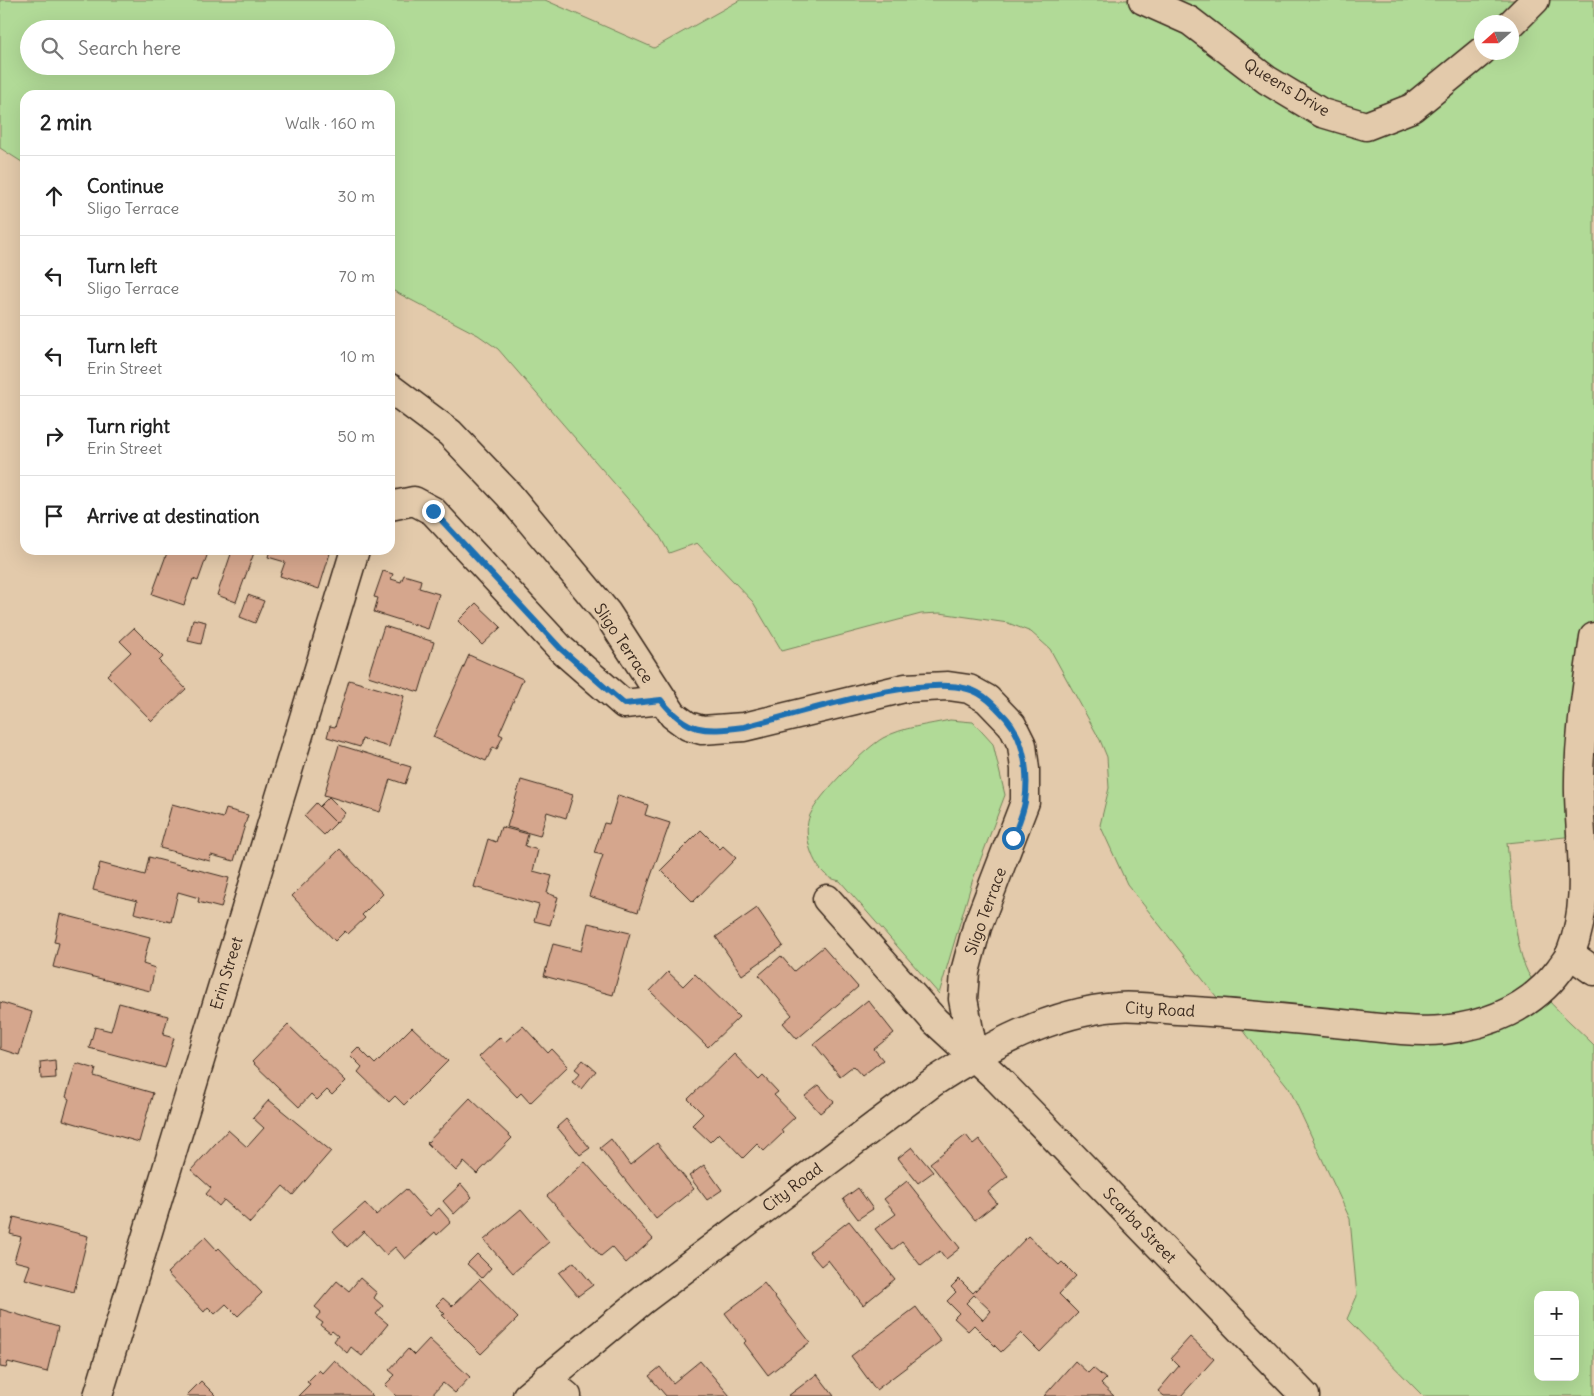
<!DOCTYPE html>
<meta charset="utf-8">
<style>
body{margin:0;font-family:Delius,sans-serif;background:#f6f6f6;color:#222}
.controls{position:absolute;right:15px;bottom:15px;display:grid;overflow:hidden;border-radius:10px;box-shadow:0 5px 20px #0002}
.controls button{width:45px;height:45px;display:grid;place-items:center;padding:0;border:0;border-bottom:1px solid #e0e0e0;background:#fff;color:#222;font:25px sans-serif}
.compass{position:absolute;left:1474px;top:15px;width:45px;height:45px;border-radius:50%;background:#fff;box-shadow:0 5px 20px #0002;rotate:249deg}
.stop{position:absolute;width:15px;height:15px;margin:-11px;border:4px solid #1f6fb2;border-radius:50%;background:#fff}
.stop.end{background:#1f6fb2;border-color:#fff;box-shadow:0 1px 5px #0008}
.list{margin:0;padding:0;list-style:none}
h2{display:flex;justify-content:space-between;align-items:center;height:65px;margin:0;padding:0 20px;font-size:21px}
h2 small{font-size:16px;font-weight:400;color:#767676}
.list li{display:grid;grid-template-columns:32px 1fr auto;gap:15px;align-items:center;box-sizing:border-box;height:80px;padding:0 20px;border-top:1px solid #e0e0e0}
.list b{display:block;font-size:19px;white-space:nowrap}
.list p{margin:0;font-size:16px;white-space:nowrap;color:#767676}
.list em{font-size:16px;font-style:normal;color:#767676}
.icon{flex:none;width:28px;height:28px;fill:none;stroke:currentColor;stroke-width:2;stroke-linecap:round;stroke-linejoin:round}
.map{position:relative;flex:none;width:1594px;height:1396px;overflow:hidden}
.search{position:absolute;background:#fff;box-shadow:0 5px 20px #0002;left:20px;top:20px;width:375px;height:55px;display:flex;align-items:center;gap:12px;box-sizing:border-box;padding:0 18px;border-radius:28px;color:#767676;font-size:19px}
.panel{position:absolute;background:#fff;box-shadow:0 5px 20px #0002;left:20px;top:90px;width:375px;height:465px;border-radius:15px}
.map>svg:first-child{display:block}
.green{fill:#b1da97;stroke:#76825a;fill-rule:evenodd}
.building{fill:#d5a68d;stroke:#3b2a1e;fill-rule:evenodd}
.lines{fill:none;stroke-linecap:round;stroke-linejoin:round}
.minor-casing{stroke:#3b2a1e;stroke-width:31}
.minor{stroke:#e3caab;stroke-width:28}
.route{stroke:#1f6fb2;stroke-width:6}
.labels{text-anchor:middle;stroke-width:4;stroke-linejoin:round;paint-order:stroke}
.street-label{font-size:16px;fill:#3b2a1e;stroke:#e3caab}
</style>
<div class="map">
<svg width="1594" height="1396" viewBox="0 0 1594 1396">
<rect width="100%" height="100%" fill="#e3caab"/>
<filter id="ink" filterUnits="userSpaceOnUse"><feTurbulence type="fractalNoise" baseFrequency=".02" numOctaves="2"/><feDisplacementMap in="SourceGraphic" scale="10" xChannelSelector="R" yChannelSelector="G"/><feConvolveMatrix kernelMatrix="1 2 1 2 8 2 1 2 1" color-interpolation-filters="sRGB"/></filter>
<g filter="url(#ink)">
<g class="green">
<path d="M0 0H545L654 48 740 0H1594V834L1507 843C1511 877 1513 952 1531 978 1547 1003 1573 1024 1594 1045V1396H1423L1347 1319 1357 1296 1350 1219 1289 1088 1127 884 1100 825 1109 788 1107 757 1100 740 1050 649 1031 632 1008 623 940 613 921 614 782 651 753 602 697 543 669 553 659 535 498 349 478 335 390 289V95H25V164L0 148ZM1482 22H1512V52H1482ZM29 29H386V66H29ZM1538 1295H1575V1377H1538Z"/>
<path d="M950 720 973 722 993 744 1005 795 972 882 939 994 840 881C836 880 832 879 829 877 812 867 802 833 810 815 819 795 864 749 883 738 903 727 928 725 950 720Z"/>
</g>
<g class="building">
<path d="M168 550H209L198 581 193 579 184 605 152 594Z"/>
<path d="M228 550H255L236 602 217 595 232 551Z"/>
<path d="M270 550H331L319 589 280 576 285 562 268 557Z"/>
<path d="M383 571 393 574 391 579 401 582 404 575 421 580 419 588 439 594 428 629 374 612 378 598 374 597Z"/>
<path d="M248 595 264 601 255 623 240 617Z"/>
<path d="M476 603 501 627 482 645 458 621Z"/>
<path d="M193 619 206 622 201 644 188 641Z"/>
<path d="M384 626 434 642 419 692 368 676Z"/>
<path d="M134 628 163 657 159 661 186 689 152 721 107 675 131 652 120 641Z"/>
<path d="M469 655 523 679 499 734 503 736 497 749 493 747 486 761 433 737Z"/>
<path d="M349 680 404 696 389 747 362 739 360 747 327 737 330 726 335 727Z"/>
<path d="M339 745 411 767 405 784 390 779 380 812 324 795Z"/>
<path d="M521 780 573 795 566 818 547 812 540 836 507 827Z"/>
<path d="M618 795 648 805 645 815 670 823 638 912 589 896 603 855 594 853 604 823 609 824Z"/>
<path d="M329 797 345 813 336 823 319 807Z"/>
<path d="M316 803 336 823 324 835 304 816Z"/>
<path d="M172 804 223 818 226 809 248 815 234 861 211 855 210 861 160 848Z"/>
<path d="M501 827 528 834 525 846 538 850 533 871 552 876 547 893 558 897 550 925 534 921 539 905 474 887 488 839 496 842Z"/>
<path d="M701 830 720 849 723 846 736 858 693 902 661 870Z"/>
<path d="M340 849 383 894 362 915 365 918 348 934 345 931 335 941 292 896Z"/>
<path d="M149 857 229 878 221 908 198 902 199 898 178 892 171 922 134 913 137 901 93 890 100 863 145 875Z"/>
<path d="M757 908 783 946 742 975 716 937Z"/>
<path d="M60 914 150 937 143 964 155 968 150 991 53 967 59 943 54 942Z"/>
<path d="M588 923 630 933 613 995 544 976 553 944 581 951Z"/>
<path d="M823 947 858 987 797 1039 783 1023 792 1015 759 975 781 956 794 971Z"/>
<path d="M668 972 683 986 695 974 739 1017 708 1047 650 991Z"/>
<path d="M868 1000 894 1033 874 1049 883 1060 862 1076 853 1066 840 1076 814 1044Z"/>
<path d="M0 1002 32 1012 19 1055 0 1049Z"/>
<path d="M119 1003 168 1016 163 1035 174 1038 165 1068 89 1048 95 1027 111 1031Z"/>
<path d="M288 1025 346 1081 332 1095 327 1090 317 1100 311 1094 299 1107 252 1062Z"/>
<path d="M523 1026 548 1053 552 1049 568 1066 530 1103 521 1093 517 1097 479 1057 500 1037 505 1042Z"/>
<path d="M412 1027 448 1061 404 1105 395 1096 389 1102 358 1072 362 1067 350 1055 358 1047 375 1064Z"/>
<path d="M734 1054 759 1080 763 1076 778 1092 774 1095 795 1117 781 1130 783 1133 764 1151 757 1144 743 1158 719 1133 710 1142 692 1125 703 1114 688 1099Z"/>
<path d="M55 1060 56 1078 41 1079 40 1062Z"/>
<path d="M583 1060 596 1071 581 1089 572 1082 580 1073 575 1069Z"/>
<path d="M76 1063 96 1069 94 1076 153 1093 139 1142 63 1120 69 1099 66 1097Z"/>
<path d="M819 1085 834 1102 820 1113 805 1096Z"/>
<path d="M470 1098 512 1138 477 1174 464 1162 456 1171 427 1143Z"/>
<path d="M269 1100 331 1151 293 1195 283 1186 250 1223 224 1200 219 1206 206 1194 211 1188 191 1170 228 1130 247 1147 264 1128 253 1118Z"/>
<path d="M566 1119 590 1148 580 1155 557 1127Z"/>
<path d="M966 1135 973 1144 979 1139 1008 1176 988 1192 997 1203 975 1220 930 1163Z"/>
<path d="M611 1139 630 1165 657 1143 694 1189 656 1219 600 1148Z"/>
<path d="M912 1147 933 1172 918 1183 898 1158Z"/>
<path d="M585 1162 653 1239 626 1263 612 1247 601 1256 547 1196Z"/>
<path d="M704 1165 722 1190 707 1200 689 1176Z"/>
<path d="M907 1181 960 1248 946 1259 940 1251 921 1266 902 1242 892 1250 875 1229 896 1214 884 1199Z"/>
<path d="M461 1184 472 1197 454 1214 443 1201Z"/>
<path d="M858 1188 873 1209 858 1219 843 1199Z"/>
<path d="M406 1189 430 1216 439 1208 451 1222 437 1235 435 1232 405 1259 395 1247 386 1255 364 1231 347 1247 333 1231 365 1203 376 1215Z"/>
<path d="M521 1209 549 1242 513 1273 484 1240Z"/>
<path d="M14 1217 88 1236 74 1292 25 1279 30 1265 14 1261 21 1237 10 1234Z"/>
<path d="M849 1221 895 1279 863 1305 828 1260 821 1266 809 1252Z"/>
<path d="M1028 1236 1059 1265 1062 1262 1076 1276 1059 1294 1078 1313 1040 1352 1021 1333 1001 1352 974 1325 968 1331 954 1318 959 1313 947 1301 956 1292 951 1287 959 1279 973 1293ZM974 1295 991 1311 983 1320 966 1303Z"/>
<path d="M205 1237 217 1250 219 1248 262 1293 238 1316 226 1304 215 1314 208 1307 204 1312 167 1273Z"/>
<path d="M477 1254 491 1268 482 1278 467 1264Z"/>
<path d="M574 1262 593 1285 578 1296 559 1273Z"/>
<path d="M360 1278 377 1293 374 1298 383 1306 376 1314 388 1324 362 1356 351 1347 347 1353 334 1341 338 1336 332 1331 330 1333 321 1326 323 1323 316 1318 321 1312 315 1307 337 1281 349 1291Z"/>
<path d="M480 1279 518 1318 481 1354 442 1315 445 1314 436 1305 443 1298 452 1306Z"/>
<path d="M764 1283 810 1342 768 1375 744 1343 746 1341 725 1313Z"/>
<path d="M916 1307 941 1341 876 1390 851 1356Z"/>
<path d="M0 1309 58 1327 47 1372 8 1362 6 1368 0 1367Z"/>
<path d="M1190 1337 1214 1359 1181 1396H1164L1158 1391 1179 1366 1171 1358Z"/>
<path d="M429 1339 470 1377 455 1393 443 1383 431 1396H396L385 1385 395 1375 389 1370 408 1349 414 1355Z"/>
<path d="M334 1360 373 1396H298L310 1384 307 1382 319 1370 322 1373Z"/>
<path d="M700 1361 730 1396H666L649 1376 660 1367 673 1383Z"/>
<path d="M1075 1361 1088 1373 1093 1368 1106 1379 1101 1384 1114 1396H1044Z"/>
<path d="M817 1374 834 1396H788Z"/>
<path d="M201 1381 216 1396H186Z"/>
</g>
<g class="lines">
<g class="minor-casing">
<g id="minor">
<path d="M1143 0 1190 21 1267 80 1322 113 1366 126 1412 108 1482 51"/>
<path d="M1512 23 1535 0"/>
<path d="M390 388 450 433 509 495 607 613 673 715 688 726 702 730 744 727 905 688 948 686 969 689 987 699 1012 725 1022 745 1025 769V802L977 927 965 972 963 999 974 1056"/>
<path d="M390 506 414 501 433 511 561 649 624 704 661 700"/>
<path d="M827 899 935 1021 997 1078 1305 1396"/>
<path d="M1570 954 1594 971"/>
<path d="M546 1379 567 1396"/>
<path d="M98 1396 355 550"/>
<path d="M527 1396 643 1300 932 1083C987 1047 1051 1012 1117 1007 1136 1005 1158 1009 1177 1010 1236 1013 1294 1019 1353 1025 1379 1028 1418 1033 1443 1030 1489 1025 1532 1007 1560 969 1563 964 1569 958 1571 952 1591 902 1580 846 1579 793 1578 741 1587 689 1594 637"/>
</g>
</g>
<use href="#minor" class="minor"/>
</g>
</g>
<g class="lines" filter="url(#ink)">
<path class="route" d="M433 511 561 649 624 704 661 700C687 733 704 732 744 727 798 714 917 674 968 689 984 693 996 707 1007 719 1025 740 1029 775 1025 802 1023 814 1017 827 1013 838"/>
</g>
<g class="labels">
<g class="street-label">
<text transform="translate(1287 87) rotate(31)" y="6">Queens Drive</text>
<text transform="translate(624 643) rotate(56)" y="6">Sligo Terrace</text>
<text transform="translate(985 911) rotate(-70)" y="6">Sligo Terrace</text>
<text transform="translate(226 973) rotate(-73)" y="6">Erin Street</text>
<text transform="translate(1160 1009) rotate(3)" y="6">City Road</text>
<text transform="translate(792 1187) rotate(-37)" y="6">City Road</text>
<text transform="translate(1140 1225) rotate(46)" y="6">Scarba Street</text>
</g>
</g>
</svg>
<div class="controls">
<button>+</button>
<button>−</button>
</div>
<svg class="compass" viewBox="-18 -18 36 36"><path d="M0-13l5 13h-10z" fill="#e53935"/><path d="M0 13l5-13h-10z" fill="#767676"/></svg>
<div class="stop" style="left:1013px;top:838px"></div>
<div class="stop end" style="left:433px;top:511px"></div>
<div class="search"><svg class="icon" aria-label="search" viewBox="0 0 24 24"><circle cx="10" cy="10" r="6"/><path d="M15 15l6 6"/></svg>Search here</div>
<section class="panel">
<h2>2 min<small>Walk · 160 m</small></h2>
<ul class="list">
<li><svg class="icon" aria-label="ahead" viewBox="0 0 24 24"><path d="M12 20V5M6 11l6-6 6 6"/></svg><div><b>Continue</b><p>Sligo Terrace</p></div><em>30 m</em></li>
<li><svg class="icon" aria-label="left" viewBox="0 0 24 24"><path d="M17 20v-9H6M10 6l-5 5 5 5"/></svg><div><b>Turn left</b><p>Sligo Terrace</p></div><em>70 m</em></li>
<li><svg class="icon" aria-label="left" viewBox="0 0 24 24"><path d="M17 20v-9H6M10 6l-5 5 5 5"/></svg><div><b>Turn left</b><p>Erin Street</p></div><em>10 m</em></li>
<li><svg class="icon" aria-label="right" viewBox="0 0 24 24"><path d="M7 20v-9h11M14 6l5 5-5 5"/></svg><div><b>Turn right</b><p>Erin Street</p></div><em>50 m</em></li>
<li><svg class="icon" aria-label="arrive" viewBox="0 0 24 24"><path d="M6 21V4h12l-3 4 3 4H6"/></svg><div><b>Arrive at destination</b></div></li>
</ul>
</section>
</div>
